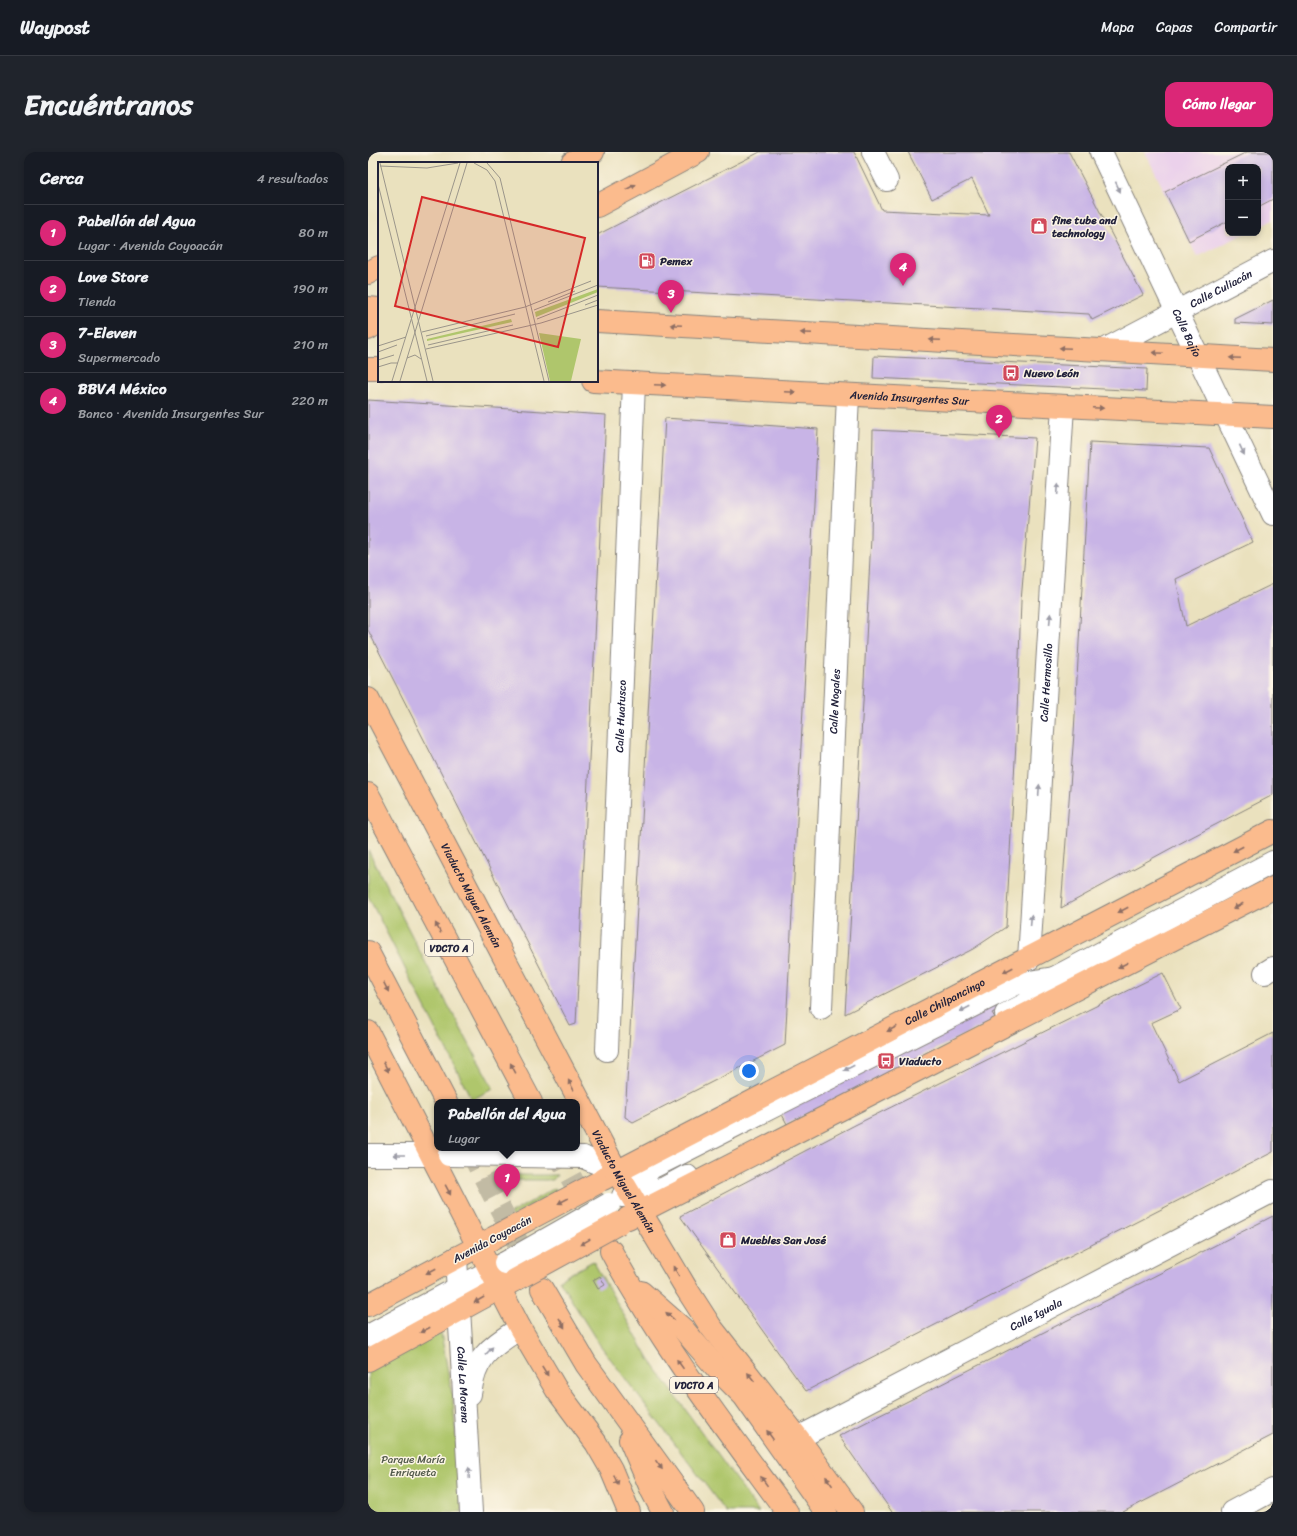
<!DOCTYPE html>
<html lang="es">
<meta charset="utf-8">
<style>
body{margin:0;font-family:Sriracha,sans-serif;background:#20242c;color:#f1f3f6}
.controls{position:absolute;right:12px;top:12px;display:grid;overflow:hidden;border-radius:8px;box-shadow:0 2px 6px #0003}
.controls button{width:36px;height:36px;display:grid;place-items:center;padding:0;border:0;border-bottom:1px solid #363941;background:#171b24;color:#f1f3f6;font:20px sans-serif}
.you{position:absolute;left:381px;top:919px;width:14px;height:14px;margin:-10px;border:3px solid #fff;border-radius:50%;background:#1a73e8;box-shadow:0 0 0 6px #1a73e833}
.badge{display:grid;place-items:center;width:26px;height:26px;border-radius:50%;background:#db2777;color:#fff;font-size:13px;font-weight:700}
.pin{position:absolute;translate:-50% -33px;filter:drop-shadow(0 1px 2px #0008)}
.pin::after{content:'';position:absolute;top:21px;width:14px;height:12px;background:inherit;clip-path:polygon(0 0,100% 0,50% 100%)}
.popup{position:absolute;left:66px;top:947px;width:146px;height:52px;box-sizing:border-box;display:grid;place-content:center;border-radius:8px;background:#171b24;filter:drop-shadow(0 1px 3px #0005);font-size:13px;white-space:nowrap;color:#9ea1a6}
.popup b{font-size:15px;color:#f1f3f6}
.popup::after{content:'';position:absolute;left:50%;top:100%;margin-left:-8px;border:8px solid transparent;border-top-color:#171b24}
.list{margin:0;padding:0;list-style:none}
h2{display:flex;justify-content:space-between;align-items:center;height:52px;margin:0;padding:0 16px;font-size:17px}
h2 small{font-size:13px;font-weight:400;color:#9ea1a6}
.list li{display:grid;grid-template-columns:26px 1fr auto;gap:12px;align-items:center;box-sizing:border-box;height:56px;padding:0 16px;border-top:1px solid #363941}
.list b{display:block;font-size:15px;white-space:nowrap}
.list p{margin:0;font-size:13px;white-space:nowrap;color:#9ea1a6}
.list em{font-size:13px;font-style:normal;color:#9ea1a6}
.map{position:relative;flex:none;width:905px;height:1360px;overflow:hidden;border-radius:12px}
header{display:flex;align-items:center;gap:24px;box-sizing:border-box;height:56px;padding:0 20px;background:#171b24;border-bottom:1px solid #363941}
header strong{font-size:19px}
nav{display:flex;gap:22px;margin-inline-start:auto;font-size:14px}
.intro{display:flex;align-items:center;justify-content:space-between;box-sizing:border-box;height:96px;padding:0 24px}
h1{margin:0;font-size:28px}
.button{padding:10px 18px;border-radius:12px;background:#db2777;color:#fff;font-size:14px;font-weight:700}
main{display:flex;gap:24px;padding:0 24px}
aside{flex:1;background:#171b24;border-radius:12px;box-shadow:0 2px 6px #0003}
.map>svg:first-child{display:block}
.built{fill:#ebd1eb}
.green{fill:#afc66c;stroke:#687454}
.building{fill:#c8b4e6}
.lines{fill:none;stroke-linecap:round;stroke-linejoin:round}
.highway-tunnel{stroke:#c2bba4;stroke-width:22;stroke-dasharray:22 11;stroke-linecap:butt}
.minor-casing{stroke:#86827c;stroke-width:24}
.major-casing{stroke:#86827c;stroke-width:24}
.highway-casing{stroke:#86827c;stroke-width:24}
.minor{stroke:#fff;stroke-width:22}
.major{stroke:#fbbb8d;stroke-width:22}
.highway{stroke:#fbbb8d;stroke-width:22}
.minor-bridge-casing{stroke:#86827c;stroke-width:24;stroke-linecap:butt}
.major-bridge-casing{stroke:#86827c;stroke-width:24;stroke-linecap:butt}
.minor-bridge{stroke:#fff;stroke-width:22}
.major-bridge{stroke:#fbbb8d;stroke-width:22}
.oneway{fill:#8e6e64}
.oneway2{fill:#9c9ca7}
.labels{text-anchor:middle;stroke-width:3;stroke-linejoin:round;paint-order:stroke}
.shield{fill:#fcf5e5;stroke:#63616e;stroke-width:1}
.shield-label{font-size:10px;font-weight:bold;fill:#22223b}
.poi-label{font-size:11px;font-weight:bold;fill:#22223b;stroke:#fcf5e5;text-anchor:start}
.street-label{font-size:11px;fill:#22223b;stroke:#fcf5e5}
.park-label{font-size:11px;fill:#535b4c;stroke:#fcf5e5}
.inset-road{fill:none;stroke:#9a958a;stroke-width:1}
.view{fill:#d62828;fill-opacity:0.15;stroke:#d62828;stroke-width:2}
.inset-edge{fill:none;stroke:#22223b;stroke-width:2}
</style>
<header>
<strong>Waypost</strong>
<nav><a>Mapa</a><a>Capas</a><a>Compartir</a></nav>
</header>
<div class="intro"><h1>Encuéntranos</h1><a class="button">Cómo llegar</a></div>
<main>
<aside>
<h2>Cerca<small>4 resultados</small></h2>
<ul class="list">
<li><span class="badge">1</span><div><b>Pabellón del Agua</b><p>Lugar · Avenida Coyoacán</p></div><em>80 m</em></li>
<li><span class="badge">2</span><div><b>Love Store</b><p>Tienda</p></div><em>190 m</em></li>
<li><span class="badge">3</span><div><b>7-Eleven</b><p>Supermercado</p></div><em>210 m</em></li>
<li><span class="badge">4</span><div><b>BBVA México</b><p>Banco · Avenida Insurgentes Sur</p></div><em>220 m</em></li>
</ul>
</aside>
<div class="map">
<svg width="905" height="1360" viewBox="0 0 905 1360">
<rect width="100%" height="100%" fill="#fcf5e5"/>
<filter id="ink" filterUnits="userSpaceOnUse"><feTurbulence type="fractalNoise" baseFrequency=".025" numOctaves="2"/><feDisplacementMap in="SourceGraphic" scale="8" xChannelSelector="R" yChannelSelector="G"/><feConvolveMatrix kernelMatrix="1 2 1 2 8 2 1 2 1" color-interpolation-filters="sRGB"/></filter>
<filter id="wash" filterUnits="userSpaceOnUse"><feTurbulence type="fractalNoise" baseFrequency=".012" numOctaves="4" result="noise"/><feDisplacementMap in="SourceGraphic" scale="16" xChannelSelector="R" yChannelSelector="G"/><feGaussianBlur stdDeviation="0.9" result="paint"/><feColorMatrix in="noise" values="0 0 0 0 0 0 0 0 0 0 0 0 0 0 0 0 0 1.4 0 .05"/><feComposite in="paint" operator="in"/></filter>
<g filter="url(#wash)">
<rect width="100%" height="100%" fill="#eae1be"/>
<path class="built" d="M777 0H905V68L890 75V15H860V81H878L829 105Z"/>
<g class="green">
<path d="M0 698 67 829 125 936 104 948 0 744Z"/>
<path d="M123 1023H189L185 1028H128Z"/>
<path d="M187 1036 189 1039 129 1073 127 1070Z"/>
<path d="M225 1109 281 1207 391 1360H358L229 1189 191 1128Z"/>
<path d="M73 1181 85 1248 94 1360H0V1218Z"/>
</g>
<g id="blocks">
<g class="building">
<path d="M392 0H486L514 58 621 63 604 27 564 47 540 0H701L775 143 724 168 721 162 229 135V83Z"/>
<path d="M879 0H905V47L890 55V15H860V69L821 89 797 40Z"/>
<path d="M905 148V173L867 171V167Z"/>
<path d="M506 204 779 217 778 239 505 226Z"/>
<path d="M0 248 238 263 208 872 202 874 0 478Z"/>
<path d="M297 266 450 277 417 893 265 970 257 965Z"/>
<path d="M505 278 667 286 653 449 648 590 638 775 605 797 477 862 495 550 503 385Z"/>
<path d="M722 290 841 296 885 390 808 427 818 474 905 432V643L820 687 693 756 706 581Z"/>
<path d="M795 821 813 857 783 871 811 929 905 881V1000L438 1239 312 1064 487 973Z"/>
<path d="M632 848 635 855 624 861 628 867 419 972 408 951Z"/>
<path d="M905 1064V1283L755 1360H524L471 1284Z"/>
<path d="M232 1124 237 1133 230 1137 225 1128Z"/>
</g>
</g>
</g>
<g filter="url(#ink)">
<use href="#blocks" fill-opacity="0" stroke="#86827c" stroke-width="1"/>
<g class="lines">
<g class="highway-tunnel">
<path d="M101 996 164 1118"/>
<path d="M187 996 232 1079"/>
</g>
<g class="minor-casing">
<g id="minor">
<path d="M505 0 519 28"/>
<path id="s1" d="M733 0 905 362"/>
<path id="s2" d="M736 198 905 109"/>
<path id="s3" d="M661 807 695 254"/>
<path d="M897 821 905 816"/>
<path id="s4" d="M453 856 480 243"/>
<path d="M638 862 658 852 686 826 905 710"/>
<path id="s5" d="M239 898 266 231"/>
<path d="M0 1003H81"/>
<path d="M215 1005 249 1020"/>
<path d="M261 1041 295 1037 319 1024"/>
<path d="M255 1044 261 1041 283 1016 648 832 686 826"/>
<path id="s6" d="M88 1106 103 1360"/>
<path d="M0 1184 137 1111"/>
<path d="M102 1242C107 1204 122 1196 152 1176"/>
<path id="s7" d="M430 1286 905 1039"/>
<path d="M864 1360 905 1338"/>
</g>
</g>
<g class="major-casing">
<g id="major">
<path d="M204 11 225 0"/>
<path d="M229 54 330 0"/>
<path d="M0 121 11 115"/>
<path d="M0 156 11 157"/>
<path d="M229 169 905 208"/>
<path d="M0 177 11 170"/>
<path d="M0 217H11"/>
<path id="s8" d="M225 229 905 265"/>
<path id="s9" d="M0 547 249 1020 318 1136 343 1175 430 1286 484 1360"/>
<path d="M0 880 152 1176 188 1237 228 1291 243 1317 261 1360"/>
<path id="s10" d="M235 1027 905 679"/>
<path d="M260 1066 905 736"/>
<path d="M0 1153 122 1088"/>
<path d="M0 1208 145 1129"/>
</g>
</g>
<g class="highway-casing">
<g id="highway">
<path d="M0 642 163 950"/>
<path d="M0 800 78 950"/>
<path d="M243 1099C293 1192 357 1275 419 1360"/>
<path d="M174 1137 218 1212 325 1360"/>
<path d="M273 1140 315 1177 352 1220 376 1244 458 1360"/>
<path d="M262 1288 284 1339 295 1360"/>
</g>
</g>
<use href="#minor" class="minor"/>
<use href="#major" class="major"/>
<use href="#highway" class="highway"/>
<g class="minor-bridge-casing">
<g id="minor-bridge">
<path d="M81 1003 215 1005"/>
<path d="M137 1111 241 1052"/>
</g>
</g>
<g class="major-bridge-casing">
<g id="major-bridge">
<path d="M125 1086 229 1031"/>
<path d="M147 1128 251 1071"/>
</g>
</g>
<use href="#minor-bridge" class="minor-bridge"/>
<use href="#major-bridge" class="major-bridge"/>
</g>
<defs><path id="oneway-solid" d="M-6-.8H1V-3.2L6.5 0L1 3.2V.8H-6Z"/></defs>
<g class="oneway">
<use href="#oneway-solid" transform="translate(263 35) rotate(-28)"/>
<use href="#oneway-solid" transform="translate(308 173) rotate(-177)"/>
<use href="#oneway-solid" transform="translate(438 181) rotate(-177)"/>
<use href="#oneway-solid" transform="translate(567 188) rotate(-177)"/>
<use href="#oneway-solid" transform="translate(697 196) rotate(-177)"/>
<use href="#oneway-solid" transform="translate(790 201) rotate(-177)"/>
<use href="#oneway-solid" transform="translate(867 206) rotate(-177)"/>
<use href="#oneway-solid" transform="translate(292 233) rotate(3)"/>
<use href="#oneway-solid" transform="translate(422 240) rotate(3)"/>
<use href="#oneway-solid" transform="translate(730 256) rotate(3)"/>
<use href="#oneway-solid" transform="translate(870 697) rotate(152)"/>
<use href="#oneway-solid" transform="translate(870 754) rotate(153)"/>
<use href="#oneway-solid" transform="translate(755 758) rotate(152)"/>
<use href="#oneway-solid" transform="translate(70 776) rotate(-118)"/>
<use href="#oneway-solid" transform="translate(755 813) rotate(153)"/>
<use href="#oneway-solid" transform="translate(640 818) rotate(153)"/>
<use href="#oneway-solid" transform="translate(18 835) rotate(63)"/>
<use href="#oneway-solid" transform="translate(524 877) rotate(153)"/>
<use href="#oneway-solid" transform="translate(18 915) rotate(63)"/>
<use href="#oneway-solid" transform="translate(145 916) rotate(-118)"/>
<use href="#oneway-solid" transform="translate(203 933) rotate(-118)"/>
<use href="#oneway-solid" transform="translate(80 1038) rotate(62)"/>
<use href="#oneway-solid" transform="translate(195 1049) rotate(152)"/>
<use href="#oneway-solid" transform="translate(217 1090) rotate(151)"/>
<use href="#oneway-solid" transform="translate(63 1119) rotate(152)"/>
<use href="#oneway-solid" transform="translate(308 1119) rotate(-121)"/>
<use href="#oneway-solid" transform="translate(111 1148) rotate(150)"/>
<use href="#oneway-solid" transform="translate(302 1164) rotate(-138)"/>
<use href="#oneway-solid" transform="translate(194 1171) rotate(60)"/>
<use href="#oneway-solid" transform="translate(57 1178) rotate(152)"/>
<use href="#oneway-solid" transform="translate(312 1212) rotate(-125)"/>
<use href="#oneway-solid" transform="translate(177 1219) rotate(58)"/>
<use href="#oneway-solid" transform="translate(383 1225) rotate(-128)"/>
<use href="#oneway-solid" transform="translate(402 1283) rotate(-125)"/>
<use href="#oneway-solid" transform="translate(291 1313) rotate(54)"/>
<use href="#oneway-solid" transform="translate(248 1328) rotate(68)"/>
<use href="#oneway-solid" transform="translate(396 1329) rotate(-126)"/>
<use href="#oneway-solid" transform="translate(461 1329) rotate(-126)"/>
</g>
<g class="oneway2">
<use href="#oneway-solid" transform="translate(750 35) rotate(65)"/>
<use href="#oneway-solid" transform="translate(874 298) rotate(65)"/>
<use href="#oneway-solid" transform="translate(690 337) rotate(-86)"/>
<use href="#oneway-solid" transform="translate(682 467) rotate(-86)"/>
<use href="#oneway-solid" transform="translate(671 638) rotate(-86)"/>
<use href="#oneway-solid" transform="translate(663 768) rotate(-86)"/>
<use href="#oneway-solid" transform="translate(597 857) rotate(153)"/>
<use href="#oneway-solid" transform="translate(481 916) rotate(153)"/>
<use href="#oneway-solid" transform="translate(31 1003) rotate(180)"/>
<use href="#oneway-solid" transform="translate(121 1199) rotate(-47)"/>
<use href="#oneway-solid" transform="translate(101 1321) rotate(-93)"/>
</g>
</g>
<defs>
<g id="shop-square" transform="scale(0.9)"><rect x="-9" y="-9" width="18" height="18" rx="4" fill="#d1495b" stroke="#fcf5e5"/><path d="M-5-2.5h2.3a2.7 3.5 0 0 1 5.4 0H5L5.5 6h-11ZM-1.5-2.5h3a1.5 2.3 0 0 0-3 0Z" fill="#fff"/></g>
<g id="fuel-square" transform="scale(0.9)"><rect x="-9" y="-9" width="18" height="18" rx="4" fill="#d1495b" stroke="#fcf5e5"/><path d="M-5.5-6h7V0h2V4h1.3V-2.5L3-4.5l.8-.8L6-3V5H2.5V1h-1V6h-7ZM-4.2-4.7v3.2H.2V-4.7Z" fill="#fff"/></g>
<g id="bus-square" transform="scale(0.9)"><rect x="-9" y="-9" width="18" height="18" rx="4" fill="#d1495b" stroke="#fcf5e5"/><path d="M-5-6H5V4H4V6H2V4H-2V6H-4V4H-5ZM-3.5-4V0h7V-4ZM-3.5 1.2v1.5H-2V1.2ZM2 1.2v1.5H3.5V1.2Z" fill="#fff"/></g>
</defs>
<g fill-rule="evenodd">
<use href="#shop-square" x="671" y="74"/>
<use href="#fuel-square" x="279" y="109"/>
<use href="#bus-square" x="643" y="221"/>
<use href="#bus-square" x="518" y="909"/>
<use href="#shop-square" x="360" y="1088"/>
</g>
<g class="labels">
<g class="shield">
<rect x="57" y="788" width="48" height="16" rx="3"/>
<rect x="302" y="1225" width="48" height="16" rx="3"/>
</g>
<g class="shield-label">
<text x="81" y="800">VDCTO A</text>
<text x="326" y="1237">VDCTO A</text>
</g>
<g class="poi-label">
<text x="684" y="72">fine tube and<tspan x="684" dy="13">technology</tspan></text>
<text x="292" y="113">Pemex</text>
<text x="656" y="225">Nuevo León</text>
<text x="531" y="913">Viaducto</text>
<text x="373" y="1092">Muebles San José</text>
</g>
<g class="street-label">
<text dy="4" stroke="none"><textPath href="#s2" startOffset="132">Calle Culiacán</textPath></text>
<text dy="4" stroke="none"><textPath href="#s1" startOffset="200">Calle Bajío</textPath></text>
<text dy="4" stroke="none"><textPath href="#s8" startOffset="317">Avenida Insurgentes Sur</textPath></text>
<text dy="4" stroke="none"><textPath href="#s3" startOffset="277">Calle Hermosillo</textPath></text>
<text dy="4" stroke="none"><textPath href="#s4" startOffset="307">Calle Nogales</textPath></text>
<text dy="4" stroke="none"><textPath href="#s5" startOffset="334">Calle Huatusco</textPath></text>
<text dy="4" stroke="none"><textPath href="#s9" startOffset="222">Viaducto Miguel Alemán</textPath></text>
<text dy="4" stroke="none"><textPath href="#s10" startOffset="385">Calle Chilpancingo</textPath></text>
<text dy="4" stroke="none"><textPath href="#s9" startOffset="546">Viaducto Miguel Alemán</textPath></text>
<text transform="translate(124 1087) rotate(-28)" y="4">Avenida Coyoacán</text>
<text dy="4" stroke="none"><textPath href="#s7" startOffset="268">Calle Iguala</textPath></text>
<text dy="4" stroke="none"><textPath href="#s6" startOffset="127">Calle La Morena</textPath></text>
</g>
<g class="park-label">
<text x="45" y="1311">Parque María<tspan x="45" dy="13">Enriqueta</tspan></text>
</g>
</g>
<g transform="translate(10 10)">
<rect width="220" height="220" fill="#eae1be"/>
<path d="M220 127V130L158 155 157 150ZM133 157 134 160 49 179V177ZM161 171 203 177 193 219H172Z" fill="#afc66c"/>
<path class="inset-road" d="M2 1 55 219M96 1 109 8 117 19 166 219M109 1 122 16 171 219M2 4 49 6 80 1M0 22 49 219M170 140 197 129M207 143 220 138M156 148 220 123M159 157 220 133M44 170 147 145 213 119M48 174 137 152M50 183 135 163M0 184 28 175M48 187 163 161 220 143M0 190 19 183M29 196 37 193 43 197M0 198 16 193M0 205 13 201H20M14 219 82 1M22 219 89 1"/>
<path class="view" d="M44 35 207 76 180 185 17 144Z"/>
<rect width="220" height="220" class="inset-edge"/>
</g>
</svg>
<div class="controls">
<button>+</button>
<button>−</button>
</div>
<div class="you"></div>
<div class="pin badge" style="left:139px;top:1045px">1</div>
<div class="popup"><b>Pabellón del Agua</b>Lugar</div>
<div class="pin badge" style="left:631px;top:286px">2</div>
<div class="pin badge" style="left:303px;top:161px">3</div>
<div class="pin badge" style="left:535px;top:134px">4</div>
</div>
</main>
